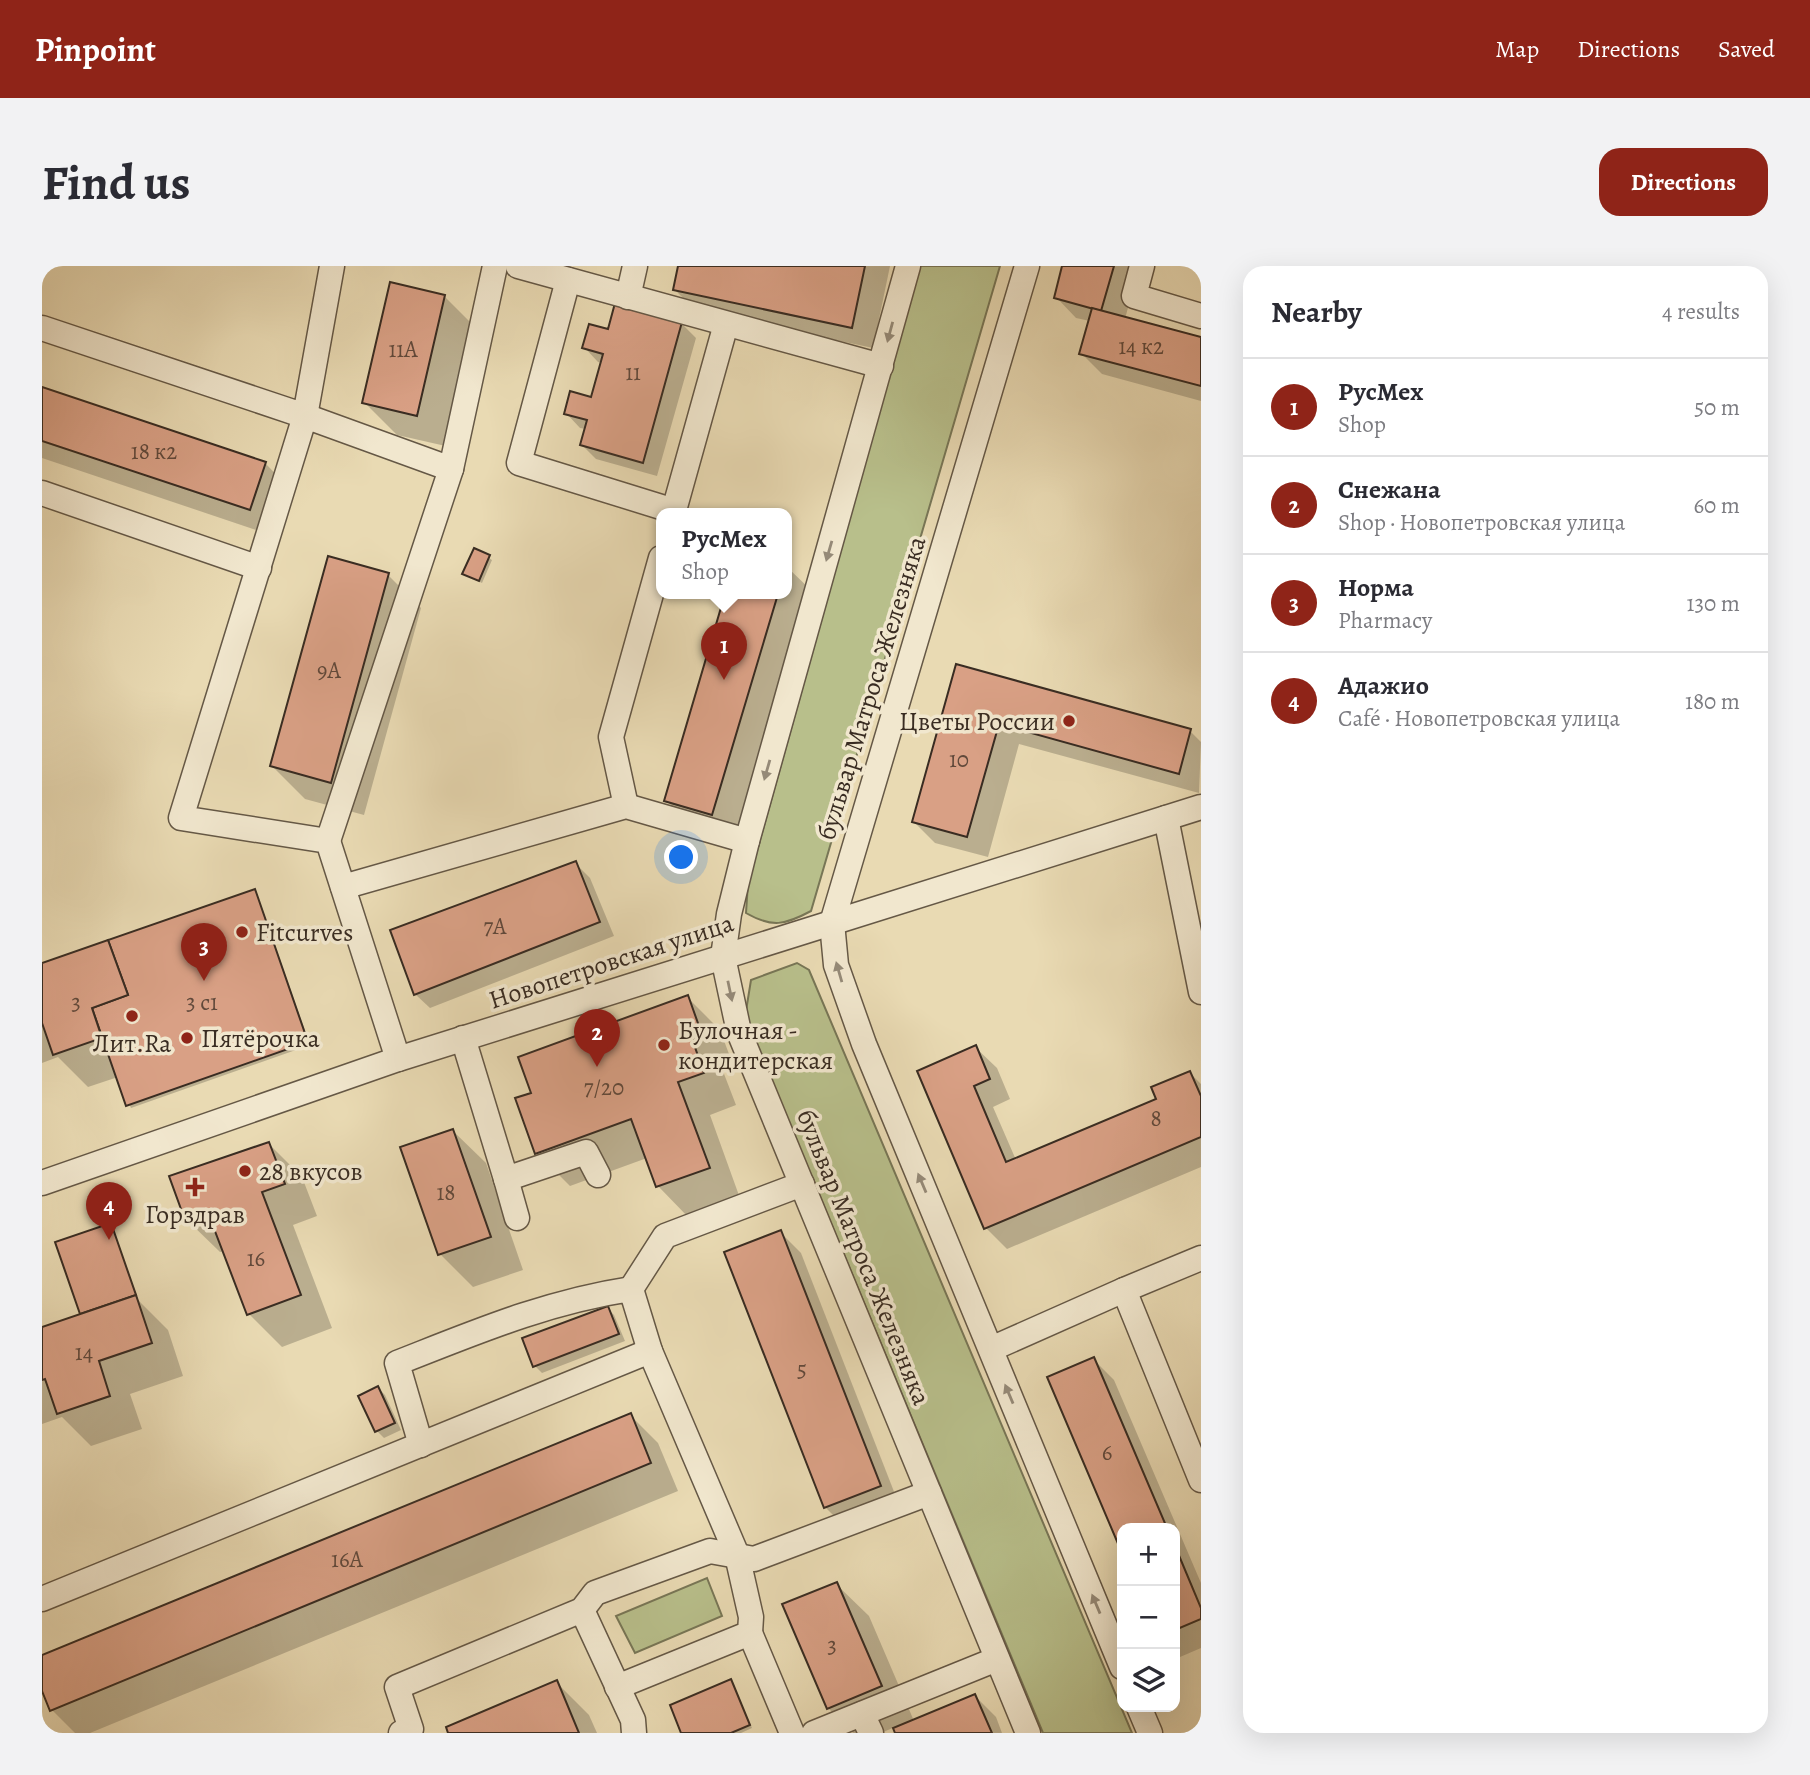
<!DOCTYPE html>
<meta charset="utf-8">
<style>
body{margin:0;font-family:Alegreya,serif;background:#f2f2f3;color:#2b2b33}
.controls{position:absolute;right:21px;bottom:21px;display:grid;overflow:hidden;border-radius:14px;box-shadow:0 7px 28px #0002}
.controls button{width:63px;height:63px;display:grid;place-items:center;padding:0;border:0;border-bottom:2px solid #e1e1e2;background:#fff;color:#2b2b33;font:35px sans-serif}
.you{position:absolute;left:640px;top:592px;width:24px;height:24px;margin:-18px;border:5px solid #fff;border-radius:50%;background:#1a73e8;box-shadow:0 0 0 10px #1a73e833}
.badge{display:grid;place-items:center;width:46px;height:46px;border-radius:50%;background:#8f2418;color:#fff;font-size:23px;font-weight:700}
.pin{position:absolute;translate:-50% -58px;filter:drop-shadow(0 2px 4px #0008)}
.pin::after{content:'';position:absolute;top:37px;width:24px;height:21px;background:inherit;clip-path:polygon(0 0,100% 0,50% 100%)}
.popup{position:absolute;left:614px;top:242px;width:136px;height:91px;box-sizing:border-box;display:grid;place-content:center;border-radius:14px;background:#fff;filter:drop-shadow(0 2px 5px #0005);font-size:23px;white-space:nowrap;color:#7c7c81}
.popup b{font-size:26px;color:#2b2b33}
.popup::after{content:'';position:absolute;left:50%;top:100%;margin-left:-14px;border:14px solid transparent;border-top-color:#fff}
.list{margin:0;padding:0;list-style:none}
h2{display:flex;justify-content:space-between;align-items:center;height:91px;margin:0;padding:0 28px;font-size:30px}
h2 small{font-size:23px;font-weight:400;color:#7c7c81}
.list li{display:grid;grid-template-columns:46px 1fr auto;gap:21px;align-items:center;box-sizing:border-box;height:98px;padding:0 28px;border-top:2px solid #e1e1e2}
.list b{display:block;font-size:26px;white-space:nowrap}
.list p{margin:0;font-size:23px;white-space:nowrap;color:#7c7c81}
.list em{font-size:23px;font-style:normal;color:#7c7c81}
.icon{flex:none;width:38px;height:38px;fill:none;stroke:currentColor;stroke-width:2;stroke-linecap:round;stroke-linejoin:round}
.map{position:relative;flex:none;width:1159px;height:1467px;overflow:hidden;border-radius:21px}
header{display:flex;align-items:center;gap:42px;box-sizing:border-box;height:98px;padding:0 35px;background:#8f2418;color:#fff}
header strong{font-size:33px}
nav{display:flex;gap:38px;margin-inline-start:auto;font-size:24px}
.intro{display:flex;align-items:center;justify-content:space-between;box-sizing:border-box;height:168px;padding:0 42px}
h1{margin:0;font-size:49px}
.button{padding:18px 32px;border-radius:21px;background:#8f2418;color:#fff;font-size:24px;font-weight:700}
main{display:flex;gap:42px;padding:0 42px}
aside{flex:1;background:#fff;border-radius:21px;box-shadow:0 7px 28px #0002}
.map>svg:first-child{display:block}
.green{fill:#b8bf8b;stroke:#787656;stroke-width:2}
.shadow{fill:#0003}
.building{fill:#d9a085;stroke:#392c22;stroke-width:2}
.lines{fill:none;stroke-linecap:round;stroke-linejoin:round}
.minor-casing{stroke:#655846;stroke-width:27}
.minor{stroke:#f1e7ce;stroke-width:24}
.oneway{fill:#958a78}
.poi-dot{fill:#8f2418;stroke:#f1e7ce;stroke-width:2.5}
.labels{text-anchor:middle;stroke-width:7;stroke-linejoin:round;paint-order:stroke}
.number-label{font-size:23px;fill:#61493b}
.street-label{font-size:26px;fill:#392c22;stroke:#f1e7ce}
.poi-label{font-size:26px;fill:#392c22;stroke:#f1e7ce;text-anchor:start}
</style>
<header>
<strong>Pinpoint</strong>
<nav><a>Map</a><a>Directions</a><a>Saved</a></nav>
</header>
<div class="intro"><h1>Find us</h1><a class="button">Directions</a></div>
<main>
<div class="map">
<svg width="1159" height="1467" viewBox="0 0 1159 1467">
<rect width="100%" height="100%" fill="#e9dab3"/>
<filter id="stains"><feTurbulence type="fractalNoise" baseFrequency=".00286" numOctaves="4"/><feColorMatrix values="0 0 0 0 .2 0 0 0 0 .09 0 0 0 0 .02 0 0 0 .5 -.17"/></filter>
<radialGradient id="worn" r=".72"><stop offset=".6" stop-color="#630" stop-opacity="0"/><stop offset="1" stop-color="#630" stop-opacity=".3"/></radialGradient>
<g class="green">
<path d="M878 0H958L769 645C743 659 730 662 704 647L706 617Z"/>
<path d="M755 697 767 704 1090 1467H1001L703 751 709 714Z"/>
<path d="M665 1312 680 1350 593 1387 574 1350Z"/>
</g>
<g class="shadow">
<path d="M638 0H848L831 82 653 44 633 24Z"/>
<path d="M1022 0H1097L1083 53 1159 73V135L1060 108 1039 87 1048 55 1034 52 1014 31Z"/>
<path d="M402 30 435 63 408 181 355 169 322 136Z"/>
<path d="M639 57 654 72 615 210 554 193 540 179 544 163 538 162 524 147 551 133 561 97 556 96 542 81 567 65Z"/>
<path d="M0 123 223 197 250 225 235 271 0 192Z"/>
<path d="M433 284 450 294 440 317 422 308Z"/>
<path d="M745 301 772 327 698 575 651 562 624 534 685 328H745Z"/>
<path d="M346 309 379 342 322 549 263 533 230 500Z"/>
<path d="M916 400 1148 465 1159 476 1157 527 977 478 946 591 893 577 872 556Z"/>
<path d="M533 597 548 612 572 670 388 742 373 728Z"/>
<path d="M212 625 215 628 268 779 89 842 76 811 46 821 16 791 0 797V699Z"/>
<path d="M645 731 678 764 690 796 679 800 694 839 668 849 699 935 648 953 616 920 605 892 528 920 495 887 491 828Z"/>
<path d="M934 782 955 802 968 833 951 841 974 894 1116 834 1148 807 1159 818V901L965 983 944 962 877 806Z"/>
<path d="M411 865 444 897 481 1004 431 1021 398 988 360 882Z"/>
<path d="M227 878 260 911 275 950 251 959 290 1062 240 1081 207 1048 183 985 178 986 145 954 129 912Z"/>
<path d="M68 959 71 962 96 1034 126 1064 141 1110 88 1128 100 1163 49 1180 20 1151 0 1158V1063L41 1049 39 1047Z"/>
<path d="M738 966 759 987 858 1241 804 1262 783 1241 684 987Z"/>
<path d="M565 1042 572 1049 583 1075 500 1107 493 1100Z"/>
<path d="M1051 1093 1072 1114 1159 1317V1382L1138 1391 1133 1385V1262H1080V1283L1007 1112Z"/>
<path d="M336 1122 343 1129 359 1164 342 1172 335 1165Z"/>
<path d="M588 1149 616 1177 636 1225 48 1467H33L10 1444 0 1421V1391Z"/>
<path d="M794 1318 827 1350 872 1455 933 1430 954 1451 960 1467H855L853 1461 839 1467H811L786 1442 743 1339Z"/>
<path d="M689 1415 710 1462 699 1467H641Z"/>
<path d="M514 1416 547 1449 555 1467H408Z"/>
</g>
<g class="building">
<path d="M636 0H823L810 62 631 24Z"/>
<path d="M1020 0H1072L1059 45 1012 32Z"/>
<path d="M348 16 403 29 375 150 320 137Z"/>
<path d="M573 37 640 56 601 197 538 179 545 154 522 148 528 125 549 131 561 88 540 82 547 58 566 63Z"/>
<path d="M1050 42 1159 71V120L1037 88Z"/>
<path d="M0 121 224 196 208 244 0 175Z"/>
<path d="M432 282 448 289 437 315 420 308Z"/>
<path d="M286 290 347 307 289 517 228 500Z"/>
<path d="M683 328H736L670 549 622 535Z"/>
<path d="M914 398 1149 463 1137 508 957 458 925 571 870 556Z"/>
<path d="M534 595 558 656 372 729 348 664Z"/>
<path d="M213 623 266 776 84 840 50 742 86 729 66 674Z"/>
<path d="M66 674 86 729 50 742 60 772 11 789 0 757V697Z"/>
<path d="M646 729 658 763 648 767 662 807 636 816 668 902 614 921 589 853 493 888 473 832 489 827 476 791Z"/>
<path d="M934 779 948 813 932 820 964 896 1114 833 1109 821 1148 805 1159 830V871L942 963 875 805Z"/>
<path d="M411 863 449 971 396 989 358 881Z"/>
<path d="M227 876 243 918 220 926 259 1029 205 1049 166 947 143 954 127 910Z"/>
<path d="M69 957 94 1029 38 1048 13 976Z"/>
<path d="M739 964 839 1220 782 1242 682 986Z"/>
<path d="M94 1029 110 1077 57 1095 68 1130 15 1148 3 1113 0 1114V1061Z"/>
<path d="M566 1040 577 1068 491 1101 480 1072Z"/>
<path d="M1052 1091 1125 1262H1080V1287L1005 1111Z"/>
<path d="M336 1120 353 1157 333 1166 316 1130Z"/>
<path d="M589 1147 609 1197 8 1445 0 1425V1389Z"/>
<path d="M1133 1280 1159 1342V1353L1133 1364Z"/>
<path d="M795 1316 840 1420 785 1443 740 1338Z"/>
<path d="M689 1413 708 1459 689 1467H639L628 1439Z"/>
<path d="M515 1414 537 1467H406L404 1461Z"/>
<path d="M933 1428 950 1467H853L851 1462Z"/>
</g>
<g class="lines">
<g class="minor-casing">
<g id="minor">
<path d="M476 0 839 100"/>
<path d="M866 0 705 575 687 648 681 691 697 766 986 1467"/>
<path d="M985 0 790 657 794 699 822 778 1080 1401"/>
<path d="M1100 0 1092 30 1159 50"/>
<path d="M526 14 477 197 632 245"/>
<path d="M586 31 593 0"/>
<path d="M0 62 263 150 290 0"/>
<path d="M0 227 217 302"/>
<path d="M631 248 684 58"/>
<path d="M584 540 569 471 619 292"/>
<path d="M1124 552 1159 726"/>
<path d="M286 575 409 203"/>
<path d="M301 621 584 540 705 575"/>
<path d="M421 772 464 913 544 886 556 909"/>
<path d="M356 793 286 575 139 552 263 150 409 203 453 0"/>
<path d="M464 913 475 952"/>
<path d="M0 917 356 793 1159 541"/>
<path d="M589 1023 623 970 760 918"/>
<path d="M1082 1024 1159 1214"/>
<path d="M949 1083 1082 1024 1159 992"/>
<path d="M379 1179 355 1097C434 1066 504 1036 589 1023L608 1085"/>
<path d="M0 1333 608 1085 695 1289 709 1351 708 1367 575 1421"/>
<path d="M540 1344 591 1454 592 1467"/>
<path d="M708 1367 750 1467"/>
<path d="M1097 1441 1108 1467"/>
<path d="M820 1448 829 1467"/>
<path d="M359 1467 369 1463 355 1421 540 1344 553 1327 668 1285 712 1293 887 1227"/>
<path d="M772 1467 955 1393"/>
</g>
</g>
<use href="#minor" class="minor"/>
</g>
<defs><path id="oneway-solid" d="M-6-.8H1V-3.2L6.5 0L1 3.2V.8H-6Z" transform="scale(1.75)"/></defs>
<g class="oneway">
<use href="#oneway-solid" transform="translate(848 66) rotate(105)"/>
<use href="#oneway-solid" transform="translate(787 285) rotate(106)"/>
<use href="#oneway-solid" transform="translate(725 504) rotate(106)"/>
<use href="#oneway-solid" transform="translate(797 706) rotate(-106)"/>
<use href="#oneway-solid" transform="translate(688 725) rotate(78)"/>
<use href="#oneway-solid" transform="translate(880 917) rotate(-113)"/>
<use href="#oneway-solid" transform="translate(967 1128) rotate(-113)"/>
<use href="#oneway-solid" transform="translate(1054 1338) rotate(-113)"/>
</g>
<g class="poi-dot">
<circle cx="1027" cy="455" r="7"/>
<circle cx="200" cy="666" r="7"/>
<circle cx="90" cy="750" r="7"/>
<circle cx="145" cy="772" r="7"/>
<circle cx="622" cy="779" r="7"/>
<circle cx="203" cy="905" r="7"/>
<path d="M149.5 910.5h7v7h7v7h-7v7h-7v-7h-7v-7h7z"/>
</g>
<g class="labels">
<g class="number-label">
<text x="1099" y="88">14 к2</text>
<text x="361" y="91">11А</text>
<text x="591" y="114">11</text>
<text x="112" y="193">18 к2</text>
<text x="287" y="412">9А</text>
<text x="917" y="501">10</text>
<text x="453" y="668">7А</text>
<text x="34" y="744">3</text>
<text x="160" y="744">3 с1</text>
<text x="562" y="829">7/20</text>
<text x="1114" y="860">8</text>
<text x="404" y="934">18</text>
<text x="214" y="1000">16</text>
<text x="42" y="1094">14</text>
<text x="760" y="1111">5</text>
<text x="1065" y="1194">6</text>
<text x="305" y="1301">16А</text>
<text x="790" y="1387">3</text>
</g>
<g class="street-label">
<text transform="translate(829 422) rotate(-73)" y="9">бульвар Матроса Железняка</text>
<text transform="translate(569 695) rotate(-18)" y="9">Новопетровская улица</text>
<text transform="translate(822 991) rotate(68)" y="9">бульвар Матроса Железняка</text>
</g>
<g class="poi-label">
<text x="1013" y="464" text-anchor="end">Цветы России</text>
<text x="214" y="675">Fitcurves</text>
<text x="636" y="773">Булочная -<tspan x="636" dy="30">кондитерская</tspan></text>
<text x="159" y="781">Пятёрочка</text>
<text x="90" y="786" text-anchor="middle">Лит.Ra</text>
<text x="217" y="914">28 вкусов</text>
<text x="153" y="957" text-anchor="middle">Горздрав</text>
</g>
</g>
<rect width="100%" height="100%" filter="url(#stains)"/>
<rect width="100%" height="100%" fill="url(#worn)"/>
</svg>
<div class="controls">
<button>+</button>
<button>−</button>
<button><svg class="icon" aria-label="layers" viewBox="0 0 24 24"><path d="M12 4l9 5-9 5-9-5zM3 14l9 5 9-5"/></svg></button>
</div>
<div class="you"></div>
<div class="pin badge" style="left:682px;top:414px">1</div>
<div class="popup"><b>РусМех</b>Shop</div>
<div class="pin badge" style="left:555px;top:801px">2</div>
<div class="pin badge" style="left:162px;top:715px">3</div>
<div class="pin badge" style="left:67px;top:974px">4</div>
</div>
<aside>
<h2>Nearby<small>4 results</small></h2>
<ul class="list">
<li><span class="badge">1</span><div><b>РусМех</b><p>Shop</p></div><em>50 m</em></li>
<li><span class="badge">2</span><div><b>Снежана</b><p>Shop · Новопетровская улица</p></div><em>60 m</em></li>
<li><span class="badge">3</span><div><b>Норма</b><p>Pharmacy</p></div><em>130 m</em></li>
<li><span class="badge">4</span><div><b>Адажио</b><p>Café · Новопетровская улица</p></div><em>180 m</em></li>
</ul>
</aside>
</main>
